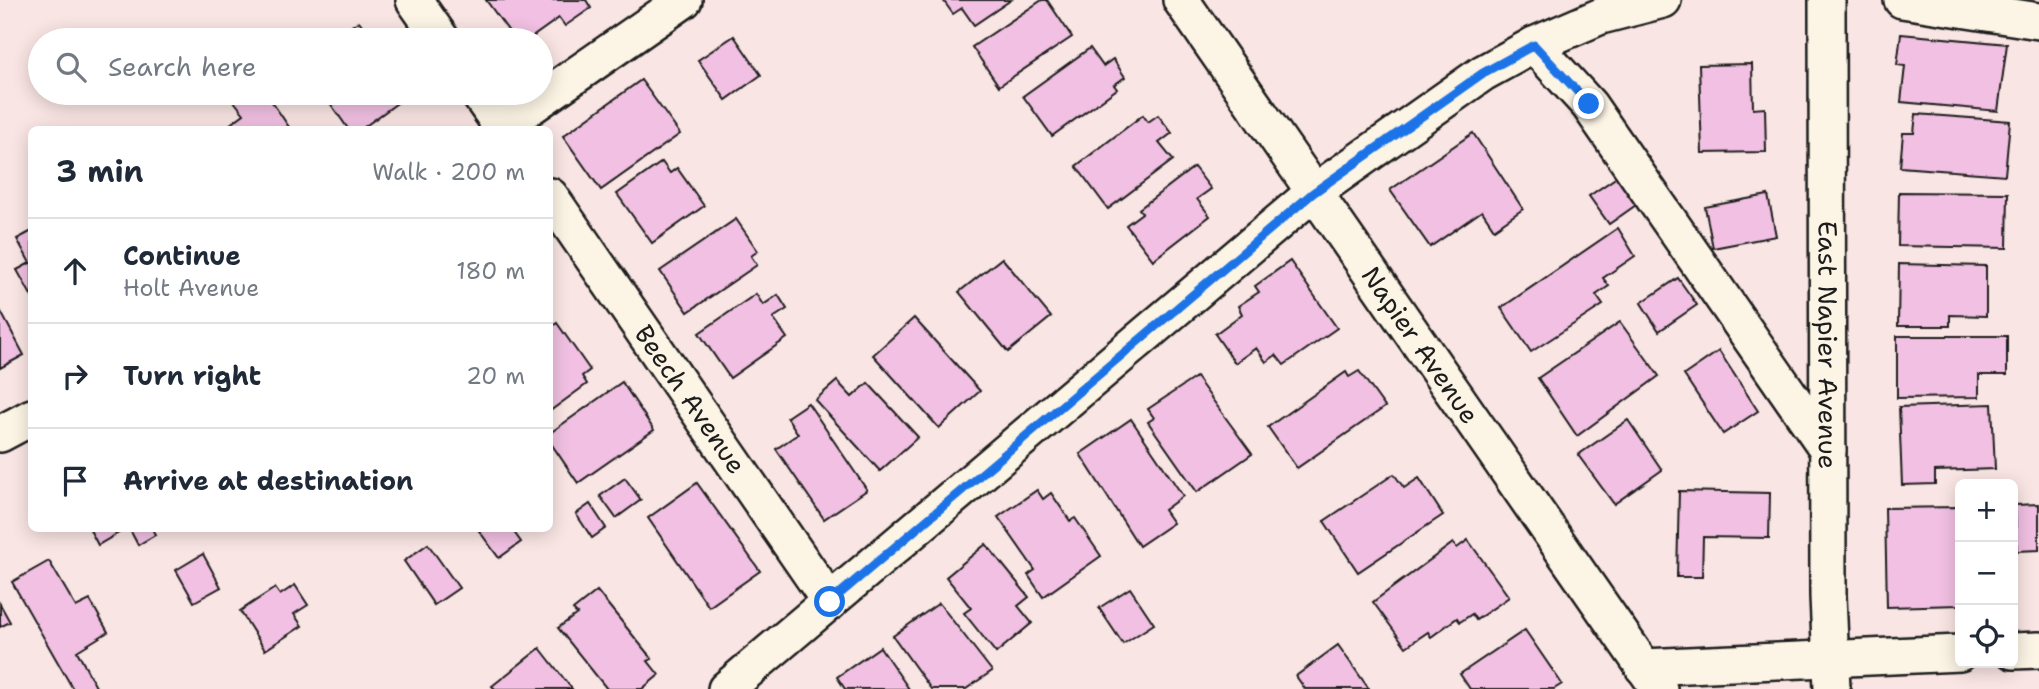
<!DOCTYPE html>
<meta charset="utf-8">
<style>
body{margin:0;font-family:"Shantell Sans",sans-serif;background:#f2f2f3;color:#1f2937}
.controls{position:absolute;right:21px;bottom:21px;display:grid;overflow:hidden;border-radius:10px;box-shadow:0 4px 18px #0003}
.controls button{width:63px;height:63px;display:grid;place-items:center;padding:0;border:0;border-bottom:2px solid #e0e1e3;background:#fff;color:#1f2937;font:35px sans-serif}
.stop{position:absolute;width:21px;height:21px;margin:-16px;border:5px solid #1a73e8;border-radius:50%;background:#fff}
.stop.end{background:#1a73e8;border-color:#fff;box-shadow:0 2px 7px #0008}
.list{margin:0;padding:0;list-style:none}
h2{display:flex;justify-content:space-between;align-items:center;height:91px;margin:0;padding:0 28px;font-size:30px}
h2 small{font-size:23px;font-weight:400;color:#747a83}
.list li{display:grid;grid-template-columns:46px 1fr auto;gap:21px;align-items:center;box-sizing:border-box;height:105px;padding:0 28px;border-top:2px solid #e0e1e3}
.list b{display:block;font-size:26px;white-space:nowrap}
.list p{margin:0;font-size:23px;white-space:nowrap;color:#747a83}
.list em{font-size:23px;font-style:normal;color:#747a83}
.icon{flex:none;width:38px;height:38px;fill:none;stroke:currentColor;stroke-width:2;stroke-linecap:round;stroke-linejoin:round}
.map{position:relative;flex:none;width:2039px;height:689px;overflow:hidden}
.search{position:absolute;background:#fff;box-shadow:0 4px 18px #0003;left:28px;top:28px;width:525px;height:77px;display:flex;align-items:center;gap:18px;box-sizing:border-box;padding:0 24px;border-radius:38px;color:#747a83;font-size:26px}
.panel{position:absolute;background:#fff;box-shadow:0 4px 18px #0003;left:28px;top:126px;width:525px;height:406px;border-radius:10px}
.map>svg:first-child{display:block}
.building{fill:#f1c0e2;stroke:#1c1c1c;stroke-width:2}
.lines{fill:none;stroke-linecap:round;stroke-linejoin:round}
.minor-casing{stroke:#1c1c1c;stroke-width:40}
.minor{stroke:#fcf5e5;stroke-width:35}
.route{stroke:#1a73e8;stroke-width:9}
.labels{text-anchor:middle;stroke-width:7;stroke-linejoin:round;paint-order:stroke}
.street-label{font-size:26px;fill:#1c1c1c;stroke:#fcf5e5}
</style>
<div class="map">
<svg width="2039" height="689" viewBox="0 0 2039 689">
<rect width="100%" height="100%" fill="#f9e5e4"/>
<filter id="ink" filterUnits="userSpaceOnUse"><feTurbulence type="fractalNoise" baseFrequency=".0143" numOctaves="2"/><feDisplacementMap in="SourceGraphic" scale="14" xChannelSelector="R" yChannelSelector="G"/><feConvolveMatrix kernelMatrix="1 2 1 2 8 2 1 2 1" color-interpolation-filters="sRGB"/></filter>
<g filter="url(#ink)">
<g class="building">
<path d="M486 0H586L591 8 565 26 559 18 528 40H515Z"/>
<path d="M943 0H1011L974 25 962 8 953 14Z"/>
<path d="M1042 0H1047L1072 37 999 86 972 47Z"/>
<path d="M359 21 373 40H331Z"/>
<path d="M1901 34 2007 44 1998 111 1901 102 1905 66 1897 65Z"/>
<path d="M734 36 761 75 726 100 698 60Z"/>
<path d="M1090 48 1103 66 1113 59 1125 77 1114 85 1117 89 1052 136 1023 96Z"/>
<path d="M1752 64 1753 109 1765 108 1766 152 1702 153 1699 65Z"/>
<path d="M641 80 680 134 601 190 563 136Z"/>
<path d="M234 93H266L291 130H222L244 114 230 96Z"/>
<path d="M323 93H411L360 130H349Z"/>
<path d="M1916 114 2010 121 2005 175 1900 167 1903 133H1914Z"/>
<path d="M1143 115 1148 122 1158 115 1172 133 1159 143 1173 160 1108 209 1076 166Z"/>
<path d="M1473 133 1523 209 1494 229 1482 211 1430 247 1390 190Z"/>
<path d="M662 162 670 173 677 168 704 206 652 243 617 194Z"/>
<path d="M1194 167 1211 189 1197 199 1210 216 1153 260 1126 225 1142 213 1139 209Z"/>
<path d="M1617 177 1636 205 1609 224 1589 196Z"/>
<path d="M1899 192 2008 193 2007 248 1898 246Z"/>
<path d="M1768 195 1776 236 1713 248 1705 207Z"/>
<path d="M736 219 758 251 751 256 757 265 688 312 660 271Z"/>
<path d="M1618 228 1635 256 1603 278 1609 286 1596 295 1603 305 1531 352 1501 308Z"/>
<path d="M32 231V297L17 270 30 263 17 239Z"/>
<path d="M1002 258 1051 317 1008 352 959 292Z"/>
<path d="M1290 261 1337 328 1284 365 1276 355 1266 362 1256 348 1235 363 1215 334 1242 314 1238 306 1259 292 1255 286Z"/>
<path d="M1899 264 1986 266V316L1950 315V326H1898Z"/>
<path d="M1678 278 1697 305 1659 331 1641 303Z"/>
<path d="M756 294 763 305 778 295 787 309 773 318 787 338 730 378 699 333Z"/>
<path d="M0 310 24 355 0 368Z"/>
<path d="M914 318 980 391 939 428 873 355Z"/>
<path d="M1620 322 1659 376 1577 436 1538 378Z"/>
<path d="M557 323 590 370 582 376 587 384 550 411V328Z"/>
<path d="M1897 336H2007V375H1979V397L1897 398Z"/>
<path d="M1719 351 1758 411 1723 434 1684 375Z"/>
<path d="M1359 371 1385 407 1297 468 1268 427 1346 372 1349 377Z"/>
<path d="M1196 377 1252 454 1197 492 1148 422 1154 418 1148 409Z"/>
<path d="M837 381 852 397 868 383 918 437 880 471 815 400Z"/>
<path d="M622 382 654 430 578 483 550 442V433Z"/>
<path d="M808 403 867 490 824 519 776 449 798 434 787 417Z"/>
<path d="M1992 404 1995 469 1935 471V484L1902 485 1899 407Z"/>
<path d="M1131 419 1183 496 1164 510 1173 523 1139 546 1080 454Z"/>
<path d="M1628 420 1662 470 1614 504 1578 455Z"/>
<path d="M1394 474 1404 488 1419 478 1443 515 1358 572 1324 521Z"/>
<path d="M625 478 641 500 616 518 600 496Z"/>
<path d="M697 483 760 571 709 607 648 518Z"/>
<path d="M1037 490 1043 499 1051 493 1070 521 1075 518 1101 556 1043 597 1028 575 1035 570 998 517Z"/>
<path d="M1679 491 1770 493 1769 538 1703 537 1702 577H1677Z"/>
<path d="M590 504 606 528 592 538 576 514Z"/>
<path d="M2039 504V550L2017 551 2015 505Z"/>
<path d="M1960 507V605L1887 607 1885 508Z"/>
<path d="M89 528H127L98 545Z"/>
<path d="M129 528H152L155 535 138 545Z"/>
<path d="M477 528H511L521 542 499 558Z"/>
<path d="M1468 540 1509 597 1476 620 1472 614 1460 622 1457 618 1431 637 1428 632 1406 647 1373 602 1453 543 1457 548Z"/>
<path d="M428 544 459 588 434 605 404 561Z"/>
<path d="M986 544 1029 597 1018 606 1032 623 996 653 964 613 971 608 946 577Z"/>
<path d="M203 554 221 587 194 602 176 570Z"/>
<path d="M49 561 76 607 90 600 108 632 77 651 97 689H73L12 582Z"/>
<path d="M295 585 308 605 294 614 302 626 265 650 240 611 275 588 280 595Z"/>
<path d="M1130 588 1154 624 1123 644 1099 608Z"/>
<path d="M597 591 652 659 648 661 659 675 642 689H607L558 628 577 614 573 610Z"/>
<path d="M939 603 992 671 966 689H931L893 636Z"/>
<path d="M0 604 10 622 0 627Z"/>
<path d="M1525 630 1562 684 1554 689H1470L1460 674Z"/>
<path d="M1338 645 1369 689H1305L1296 676Z"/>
<path d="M880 647 909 689H845L837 677Z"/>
<path d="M540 648 572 689H495L492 686Z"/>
</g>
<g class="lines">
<g class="minor-casing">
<g id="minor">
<path d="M414 0 442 40"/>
<path id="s1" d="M1181 0 1659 689"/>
<path id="s2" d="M1827 0 1828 596 1832 689"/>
<path d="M1902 0 2039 21"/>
<path d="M1534 45 1589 105 1828 450"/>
<path d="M478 93 504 130"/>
<path d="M497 130 684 0"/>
<path id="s3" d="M550 196 830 602"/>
<path d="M0 434 32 417"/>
<path d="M2013 651 2039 650"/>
<path d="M1643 667 1960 653"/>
<path d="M726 689 1313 193 1483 73 1534 45 1601 16 1663 0"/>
</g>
</g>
<use href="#minor" class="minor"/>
</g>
</g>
<g class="lines" filter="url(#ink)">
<path class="route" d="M830 602 1313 193 1483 73 1534 45 1589 104"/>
</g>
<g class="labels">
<g class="street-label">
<text dy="9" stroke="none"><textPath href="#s1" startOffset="420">Napier Avenue</textPath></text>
<text dy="9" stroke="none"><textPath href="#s2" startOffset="345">East Napier Avenue</textPath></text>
<text dy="9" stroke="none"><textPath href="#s3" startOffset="247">Beech Avenue</textPath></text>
</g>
</g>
</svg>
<div class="controls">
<button>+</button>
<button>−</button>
<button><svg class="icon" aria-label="locate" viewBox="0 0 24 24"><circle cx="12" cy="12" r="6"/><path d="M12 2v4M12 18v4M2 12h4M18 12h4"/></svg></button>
</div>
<div class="stop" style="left:830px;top:602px"></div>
<div class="stop end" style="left:1589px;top:104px"></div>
<div class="search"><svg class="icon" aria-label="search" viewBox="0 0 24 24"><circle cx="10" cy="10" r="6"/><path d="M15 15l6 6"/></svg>Search here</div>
<section class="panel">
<h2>3 min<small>Walk · 200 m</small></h2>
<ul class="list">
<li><svg class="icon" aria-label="ahead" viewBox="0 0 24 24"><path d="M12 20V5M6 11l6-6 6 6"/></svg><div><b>Continue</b><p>Holt Avenue</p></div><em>180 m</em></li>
<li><svg class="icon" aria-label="right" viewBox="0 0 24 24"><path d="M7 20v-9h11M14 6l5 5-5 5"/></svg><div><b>Turn right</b></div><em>20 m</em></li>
<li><svg class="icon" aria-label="arrive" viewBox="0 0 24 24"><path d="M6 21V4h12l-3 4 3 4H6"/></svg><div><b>Arrive at destination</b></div></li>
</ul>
</section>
</div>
